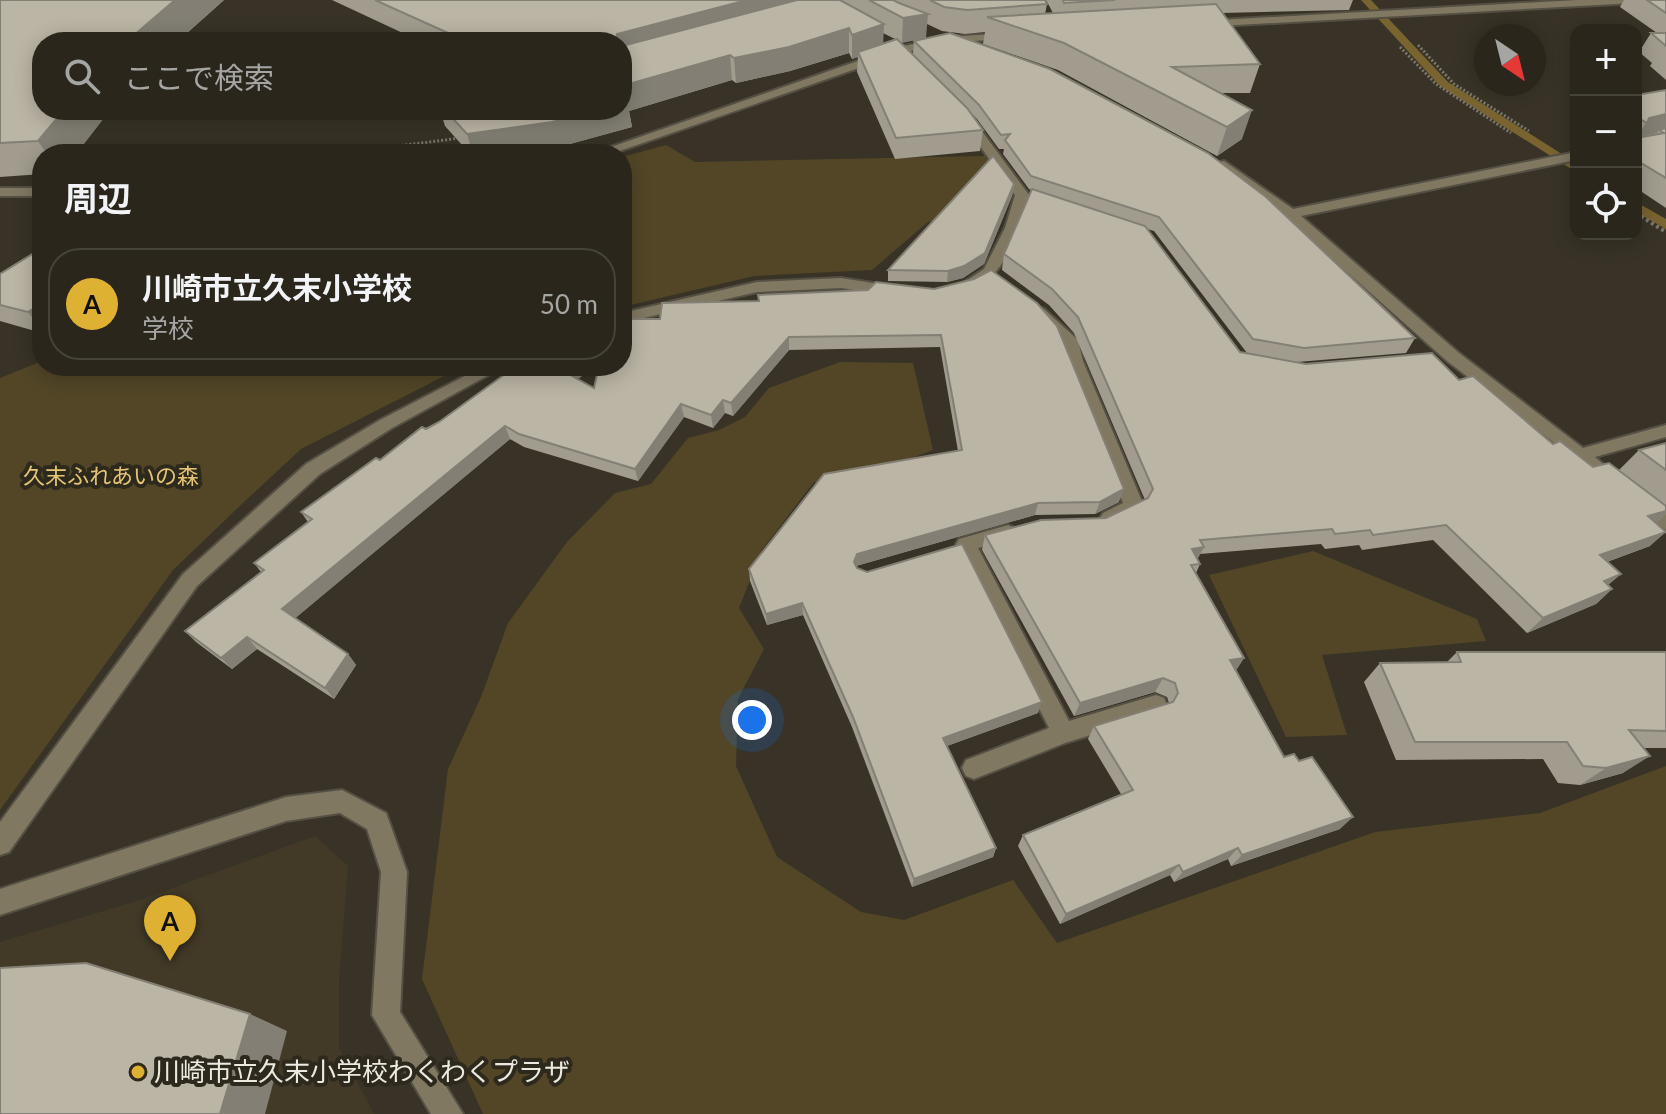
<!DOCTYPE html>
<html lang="ja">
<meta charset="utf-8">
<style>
body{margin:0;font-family:Lato,"Noto Sans JP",sans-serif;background:#322e25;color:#f1f3f6}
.controls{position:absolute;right:24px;top:24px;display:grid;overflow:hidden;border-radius:16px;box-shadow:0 4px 20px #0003}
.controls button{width:72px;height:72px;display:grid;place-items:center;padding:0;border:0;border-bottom:2px solid #46433b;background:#2a261c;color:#f1f3f6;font:40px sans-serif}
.compass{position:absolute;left:1474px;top:24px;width:72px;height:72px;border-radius:50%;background:#2a261c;box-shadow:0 4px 20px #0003;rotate:145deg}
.you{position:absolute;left:752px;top:720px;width:28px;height:28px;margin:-20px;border:6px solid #fff;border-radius:50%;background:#1a73e8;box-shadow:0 0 0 12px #1a73e833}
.badge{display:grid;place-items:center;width:52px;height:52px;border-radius:50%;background:#deb133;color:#111;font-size:26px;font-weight:700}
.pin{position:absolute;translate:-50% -66px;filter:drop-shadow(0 2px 4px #0008)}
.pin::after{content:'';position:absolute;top:42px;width:28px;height:24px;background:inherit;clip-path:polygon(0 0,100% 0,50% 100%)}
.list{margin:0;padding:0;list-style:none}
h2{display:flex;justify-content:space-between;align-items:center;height:104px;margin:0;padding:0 32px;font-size:34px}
h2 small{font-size:26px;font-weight:400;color:#a5a5a3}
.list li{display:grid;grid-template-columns:52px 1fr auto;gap:24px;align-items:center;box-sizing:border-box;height:112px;margin:0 16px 16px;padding:0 16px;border:2px solid #46433b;border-radius:32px}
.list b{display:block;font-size:30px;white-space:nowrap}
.list p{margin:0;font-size:26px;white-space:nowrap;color:#a5a5a3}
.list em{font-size:26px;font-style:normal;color:#a5a5a3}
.icon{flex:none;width:44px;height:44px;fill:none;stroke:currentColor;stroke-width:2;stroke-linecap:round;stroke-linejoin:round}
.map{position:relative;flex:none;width:1666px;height:1114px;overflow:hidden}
.search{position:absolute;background:#2a261c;box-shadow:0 4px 20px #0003;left:32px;top:32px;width:600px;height:88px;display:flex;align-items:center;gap:20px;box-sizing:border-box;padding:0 28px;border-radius:32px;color:#a5a5a3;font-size:30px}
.panel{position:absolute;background:#2a261c;box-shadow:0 4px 20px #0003;left:32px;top:144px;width:600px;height:232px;border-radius:32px}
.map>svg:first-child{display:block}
.built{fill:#423a27}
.green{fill:#524627}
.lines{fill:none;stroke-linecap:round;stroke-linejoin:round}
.stream{fill:#796430;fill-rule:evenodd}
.minor-casing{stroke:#555044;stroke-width:4}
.path-far1{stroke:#7b776c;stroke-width:3;stroke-dasharray:2 2;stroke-linecap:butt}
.path{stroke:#7b776c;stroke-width:4;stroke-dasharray:3 3;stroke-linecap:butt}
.minor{fill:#817862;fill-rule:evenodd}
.wall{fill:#a19c8e;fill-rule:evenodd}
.shaded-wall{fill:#837f74}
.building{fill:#bbb5a5;stroke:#837f74;stroke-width:2}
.poi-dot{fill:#deb133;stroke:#2e291d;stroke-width:3}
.labels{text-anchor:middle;stroke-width:8;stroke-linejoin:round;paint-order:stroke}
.park-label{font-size:22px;fill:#e5c575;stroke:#2e291d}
.near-poi-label{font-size:26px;fill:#ece9e1;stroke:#2e291d;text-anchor:start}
</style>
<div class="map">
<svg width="1666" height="1114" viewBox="0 0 1666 1114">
<rect width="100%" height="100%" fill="#383326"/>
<path class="built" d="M315 836 348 866 339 981V1048L374 1114H0V942L140 900Z"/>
<g class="green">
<path d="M666 145 695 162 985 156 1003 186 966 216 928 222 872 270 754 276 622 307V157Z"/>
<path d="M42 361V366H464L301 449 245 501 173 570 0 810V378Z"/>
<path d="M840 362 913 363 933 450 848 482H814L762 550 739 608 764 649 738 699 736 766 777 857 861 912 904 920 1013 880 1057 943 1375 832 1540 813 1666 766V1114H483L422 979 448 769 481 697 508 623 567 542 615 493 651 484 688 438 719 430 745 417 769 388Z"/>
<path d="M1313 551 1477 619 1486 641 1322 655 1347 735 1286 737 1209 575Z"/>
</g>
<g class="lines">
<g class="stream">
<path d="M1361 0H1371L1448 82 1576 163V172L1440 86Z"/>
<path d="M1636 202 1666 219V229L1636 212Z"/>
</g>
<g class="minor-casing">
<g id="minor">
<path d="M1577 0H1639L1634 3 1202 27 1197 24 1202 21Z"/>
<path d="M1011 33 1015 34V38L946 43 902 53 611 154H591L895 48 946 37Z"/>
<path d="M966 114 970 115 1029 195C1019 230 1007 278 968 290L960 285 984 269 1005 228 1015 195 960 118Z"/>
<path d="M1576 152V160L1301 216 1459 353 1583 448 1666 425V437L1595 457 1624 482 1615 489 1447 361 1285 217 1212 164 1224 161 1293 209Z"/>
<rect x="0" y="188" width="42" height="8"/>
<path d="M841 278 898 287 906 292 898 297 841 288 757 292 622 323V313L757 282Z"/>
<path d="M1038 307 1044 309 1078 340 1083 361 1144 506C1138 516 1121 522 1110 525L1100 518 1103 513 1123 503 1067 361 1064 346 1030 312Z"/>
<path d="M484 366H505L392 428 320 474 197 586 9 852 0 855V822L183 574 306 464 380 420Z"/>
<path d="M1640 495 1666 512V530L1633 507 1630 502Z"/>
<path d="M1008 525 1015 528 1018 533 1015 538 978 548 1069 721 1156 695 1164 698 1167 705 1164 712 1065 743 974 779 966 776 962 768 966 760 1049 728 956 544 959 539Z"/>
<path d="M342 790 386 813 389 821 407 872 400 1012 463 1114H431L372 1015 381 872 367 829 340 813 286 821 0 915V889L286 797Z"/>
</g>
</g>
<g class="path-far1">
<path d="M1418 45 1454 84 1529 131"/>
<path d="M1400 47 1436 84 1511 133"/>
<path d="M334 154 460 138"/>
</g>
<path class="path" d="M1636 213 1666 232"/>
<use href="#minor" class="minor"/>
</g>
<g class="wall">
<path d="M0 0H224L177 42H42L110 110 76 154H42V174L0 177Z"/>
<path d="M332 0H1045L1047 4 1045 14 1053 13 1046 0H1353L1349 10 1222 13 1260 64 1250 93H1221L1242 139 1217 156 1058 70 983 44 985 32 965 34 942 31 927 24 901 43 913 54 914 41 1415 338 1406 353 1297 362 1306 364 1459 380 1553 444 1593 467 1619 470 1639 450 1666 443V514L1656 523 1650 546 1607 562 1621 574 1608 585 1612 589 1596 604 1527 633 1433 540 1362 550 1359 545 1325 549 1321 544 1200 554 1197 559 1200 564 1196 573 1244 658 1236 670 1284 757 1340 829 1231 866 1228 859 1174 882 1170 875 1060 924 1018 846 1023 835 1121 794 1088 739 1094 726 1169 703 1167 697 1155 692 1074 716 982 550 985 535 1106 518 1145 500 1074 333 1049 305 1002 270 1004 254 1031 190 1029 189 1003 154 1004 149H999L977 119 968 110 983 130 980 151 895 159 857 72 858 57 852 59 849 53 790 71 736 83 732 80 629 111 632 127 559 147 514 154H470L445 126 440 110H622V42H422ZM883 33 895 39 883 43ZM1147 229 1154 231 1247 353 1240 352Z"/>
<path d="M1624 0H1666V80L1650 66 1652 63 1639 52 1651 33H1657L1620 7Z"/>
<path d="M1666 90V208L1636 188V95Z"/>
<path d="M1014 184 1012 196 984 264 963 278 947 282 888 281V270Z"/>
<path d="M42 248V333L0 321V274Z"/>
<path d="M934 289 1119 502 1095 514 1035 515 856 566 857 568 1038 713 947 746 996 848 993 857 912 887 852 727 803 615 767 625 750 581 749 569 958 451 940 347 789 350 733 416 725 413 713 428 684 417 638 481 524 447 510 439 295 618 348 654 356 665 334 699 257 649 232 669 196 642 185 631 261 572 254 563 308 522 301 512 426 429 439 422 583 375 578 379 594 388 660 319 759 301Z"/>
<path d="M1457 652H1666V748H1644L1623 773 1580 785 1558 783 1543 759 1396 760 1364 682 1380 663 1447 662Z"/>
</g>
<g class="shaded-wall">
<path d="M175 0H224L177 42H126Z"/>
<path d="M747 0H811L622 59V42H615L617 34Z"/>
<path d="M928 14 926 38 902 43 903 18Z"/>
<path d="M884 24 883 48 858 52V57L852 59V35Z"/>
<path d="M849 28V53L790 71 736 83 734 58Z"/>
<path d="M730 55 732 80 629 111 632 127 559 147 514 154H473L467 134 596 110H622V86Z"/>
<path d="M64 110H110L76 154H47L38 141Z"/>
<path d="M1252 110 1242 139 1217 156 1227 127Z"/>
<path d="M1666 114V130H1659L1657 133 1637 137 1649 118Z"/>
<path d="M1014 184 1012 196 984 264 963 278 947 282 948 271Z"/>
<path d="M42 303V329L28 312Z"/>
<path d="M789 337V350L733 416 731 403Z"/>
<path d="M575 366H580L583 375 570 386 567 373Z"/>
<path d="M723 400 725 413 713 428 711 415Z"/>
<path d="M681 404 684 417 638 481 635 469Z"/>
<path d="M505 426 510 439 292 621 282 609Z"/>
<path d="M1124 489 1119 502 1095 514 1100 502Z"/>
<path d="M1038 503 1035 515 856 566 853 574 854 562 857 554Z"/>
<path d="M1666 511V514L1654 525 1648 516Z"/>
<path d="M1666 532 1650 546 1584 570 1600 555Z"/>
<path d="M1204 547 1196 562 1192 549Z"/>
<path d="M1621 574 1604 588V581Z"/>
<path d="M1612 589 1596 604 1527 633 1543 618Z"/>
<path d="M802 603 803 615 767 625 766 614Z"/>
<path d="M247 637 257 649 232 669 221 658Z"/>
<path d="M348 654 356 665 334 699 325 688Z"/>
<path d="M1244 658 1235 672 1230 660Z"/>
<path d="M1163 678 1155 692 1074 716 1080 703Z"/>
<path d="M1042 702 1038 713 941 748 943 738Z"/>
<path d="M1650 756 1623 773 1580 785 1606 768Z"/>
<path d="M1353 817 1340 829 1231 866 1242 855Z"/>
<path d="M996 848 993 857 912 887 914 879Z"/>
<path d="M1238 848 1228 859 1174 882 1183 872Z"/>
<path d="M1179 865 1170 875 1060 924 1066 914Z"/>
<path d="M250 1014 287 1031 265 1114H220Z"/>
</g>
<g class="building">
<path d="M0 0H175L126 42H42V110H64L38 141 0 143Z"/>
<path d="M375 0H747L617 34 615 42H468Z"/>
<path d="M797 0H840L884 24 852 35 849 28 789 47 734 58 730 55 622 86V46Z"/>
<path d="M869 0H893L899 3 928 14 903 18Z"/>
<path d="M930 0H1045L1047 4 967 10 944 7Z"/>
<path d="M1063 0H1115L1064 3Z"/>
<path d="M1647 0H1666V13Z"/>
<path d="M1216 4 1260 64 1172 67 1252 110 1227 127 1064 43 987 17Z"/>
<path d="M950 33 1050 69 1208 153 1266 197 1415 338 1304 348 1253 339 1159 217 1031 176 1005 140 1010 134 1001 135 979 105 914 41Z"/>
<path d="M1651 33H1666V46Z"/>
<path d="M897 39 967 108 983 130 896 138 858 52Z"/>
<path d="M1666 90V114L1649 118 1647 123 1636 117V95Z"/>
<path d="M622 95 628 102 622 103Z"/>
<path d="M445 110H596L552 122 467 134Z"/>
<path d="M1666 128V178L1636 160V138L1664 133 1659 130Z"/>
<path d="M993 156 1014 184 985 253 964 266 948 271 888 270Z"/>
<path d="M1032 189 1145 226 1240 352 1306 364 1432 353 1459 380 1473 376 1553 444 1560 441 1593 467 1609 463 1666 506V511L1648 516 1666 532 1600 555 1621 574 1604 581 1612 589 1543 618 1446 525 1373 535 1370 530 1335 534 1332 529 1200 540 1204 547 1192 549 1200 564 1191 565 1244 658 1230 660 1284 757 1294 754 1299 761 1312 757 1353 817 1242 855 1238 848 1183 872 1179 865 1066 914 1023 835 1133 790 1094 726 1173 702 1178 693 1175 683 1163 678 1080 703 985 535 1041 520 1106 518 1148 498 1153 489 1078 317 1052 289 1004 254Z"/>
<path d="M42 248V303L28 312 0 305V274Z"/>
<path d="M991 270 1037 303 1057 326 1124 489 1100 502 1038 503 857 554 854 562 857 568 867 572 962 544 1042 702 943 738 996 848 914 879 853 717 802 603 766 614 749 569 824 474 962 450 941 335 789 337 731 403 723 400 711 415 681 404 635 469 519 434 505 426 282 609 348 654 325 688 247 637 221 658 185 631 264 570 254 563 312 519 301 512 376 458 380 460 422 427 426 429 439 422 516 366H575L567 373 594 388 599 366H622V319H660L662 303 759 301 758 295 868 290 876 282 934 289 974 279Z"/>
<path d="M1666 443V470L1639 450Z"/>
<path d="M1457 652H1666V731L1629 730 1650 756 1606 768 1583 766 1567 742H1415L1380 663 1461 662Z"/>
<path d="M86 963 250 1014 220 1114H0V968Z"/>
</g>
<circle class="poi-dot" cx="138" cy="1072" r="8"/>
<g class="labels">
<g class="park-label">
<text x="111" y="484">久末ふれあいの森</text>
</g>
<g class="near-poi-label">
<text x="154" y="1081">川崎市立久末小学校わくわくプラザ</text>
</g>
</g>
</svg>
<div class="controls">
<button>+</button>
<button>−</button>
<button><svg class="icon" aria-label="locate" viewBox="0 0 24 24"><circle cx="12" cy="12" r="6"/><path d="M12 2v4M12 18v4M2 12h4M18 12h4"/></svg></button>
</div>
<svg class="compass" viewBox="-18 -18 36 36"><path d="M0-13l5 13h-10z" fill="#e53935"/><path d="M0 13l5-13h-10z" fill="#a5a5a3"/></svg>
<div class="you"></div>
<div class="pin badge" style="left:170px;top:961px">A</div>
<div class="search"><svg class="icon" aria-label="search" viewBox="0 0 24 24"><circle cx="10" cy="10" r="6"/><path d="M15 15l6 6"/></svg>ここで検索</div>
<section class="panel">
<h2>周辺<small></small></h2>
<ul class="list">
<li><span class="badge">A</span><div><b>川崎市立久末小学校</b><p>学校</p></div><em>50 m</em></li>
</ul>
</section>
</div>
